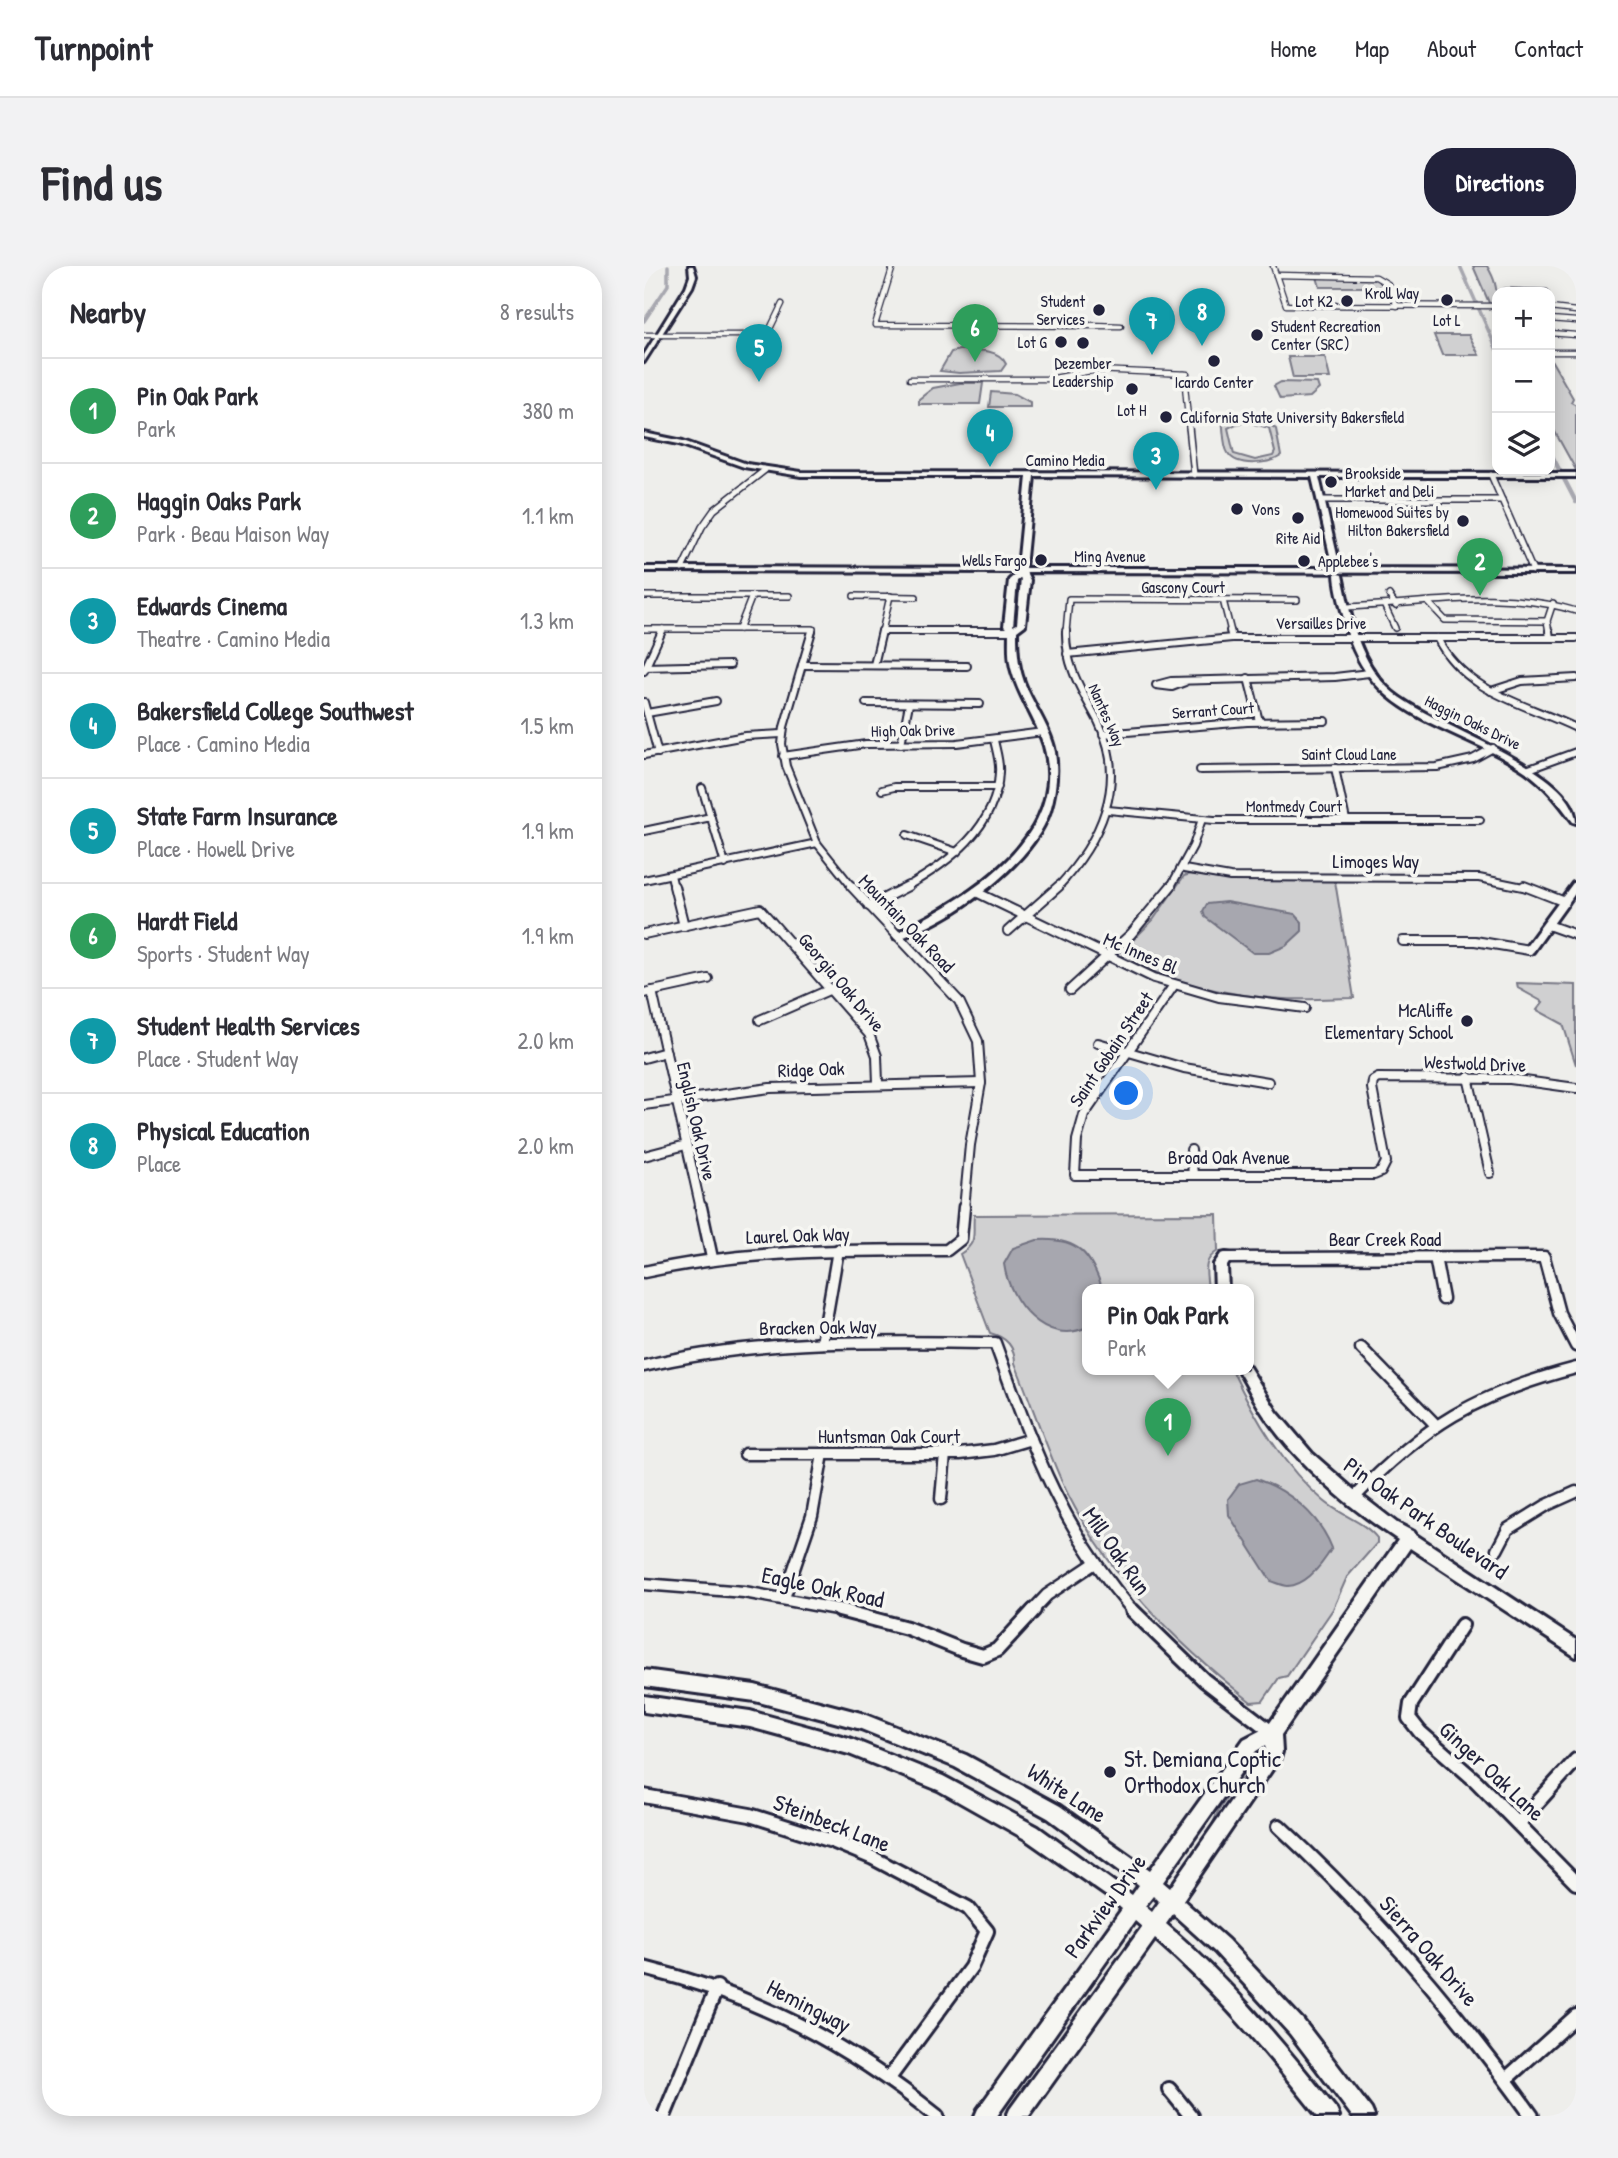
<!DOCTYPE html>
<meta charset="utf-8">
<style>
body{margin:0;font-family:"Patrick Hand",sans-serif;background:#f2f2f3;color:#2b2b33}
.controls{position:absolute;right:21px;top:21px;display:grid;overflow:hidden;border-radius:14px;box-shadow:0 4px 18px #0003}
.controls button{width:63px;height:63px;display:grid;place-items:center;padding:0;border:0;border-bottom:2px solid #e1e1e2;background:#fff;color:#2b2b33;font:35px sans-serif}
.you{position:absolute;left:483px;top:828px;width:24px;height:24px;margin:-18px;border:5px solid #fff;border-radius:50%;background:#1a73e8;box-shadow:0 0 0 10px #1a73e833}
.badge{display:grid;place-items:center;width:46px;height:46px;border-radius:50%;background:#22223b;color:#fff;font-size:23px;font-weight:700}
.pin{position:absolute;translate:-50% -58px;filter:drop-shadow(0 2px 4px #0008)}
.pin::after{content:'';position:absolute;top:37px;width:24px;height:21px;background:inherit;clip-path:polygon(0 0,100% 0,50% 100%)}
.popup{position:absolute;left:438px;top:1018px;width:172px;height:91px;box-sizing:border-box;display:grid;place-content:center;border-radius:14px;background:#fff;filter:drop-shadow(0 2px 5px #0005);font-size:23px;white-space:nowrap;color:#7c7c81}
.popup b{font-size:26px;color:#2b2b33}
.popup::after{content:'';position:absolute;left:50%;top:100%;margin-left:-14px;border:14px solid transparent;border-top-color:#fff}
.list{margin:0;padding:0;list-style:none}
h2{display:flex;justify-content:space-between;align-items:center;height:91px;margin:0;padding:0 28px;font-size:30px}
h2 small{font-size:23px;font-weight:400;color:#7c7c81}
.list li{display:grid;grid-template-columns:46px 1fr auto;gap:21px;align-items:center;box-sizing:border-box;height:105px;padding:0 28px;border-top:2px solid #e1e1e2}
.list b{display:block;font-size:26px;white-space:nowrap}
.list p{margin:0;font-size:23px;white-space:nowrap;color:#7c7c81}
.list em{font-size:23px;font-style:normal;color:#7c7c81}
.icon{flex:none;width:38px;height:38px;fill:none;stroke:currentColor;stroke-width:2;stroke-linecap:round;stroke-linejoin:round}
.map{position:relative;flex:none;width:932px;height:1850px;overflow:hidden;border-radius:28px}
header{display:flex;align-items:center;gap:42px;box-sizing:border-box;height:98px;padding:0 35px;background:#fff;border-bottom:2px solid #e1e1e2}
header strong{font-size:33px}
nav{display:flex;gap:38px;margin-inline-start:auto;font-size:24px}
.intro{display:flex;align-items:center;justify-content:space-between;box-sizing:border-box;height:168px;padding:0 42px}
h1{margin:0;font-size:49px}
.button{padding:18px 32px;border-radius:28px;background:#22223b;color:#fff;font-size:24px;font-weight:700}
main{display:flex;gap:42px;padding:0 42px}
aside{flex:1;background:#fff;border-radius:28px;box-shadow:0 4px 18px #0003}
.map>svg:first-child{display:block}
.green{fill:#d0d0d1;stroke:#797986;stroke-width:2;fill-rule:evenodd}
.water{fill:#a7a7af;stroke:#727281;stroke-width:2}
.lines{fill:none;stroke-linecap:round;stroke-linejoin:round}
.canal-far1{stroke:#a7a7af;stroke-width:3.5}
.canal{stroke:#a7a7af;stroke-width:4.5}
.street-far5-casing{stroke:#22223b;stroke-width:7}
.street-far4-casing{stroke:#22223b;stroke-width:8}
.street-far3-casing{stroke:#22223b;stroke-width:10}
.street-far2-casing{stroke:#22223b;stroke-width:12}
.street-far1-casing{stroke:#22223b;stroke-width:15}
.street-casing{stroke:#22223b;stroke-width:18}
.secondary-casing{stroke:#22223b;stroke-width:6}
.street-far5{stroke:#f6f6f2;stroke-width:4.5}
.street-far4{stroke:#f6f6f2;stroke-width:5}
.street-far3{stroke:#f6f6f2;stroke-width:6}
.street-far2{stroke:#f6f6f2;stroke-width:8}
.street-far1{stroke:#f6f6f2;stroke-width:10}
.street{stroke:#f6f6f2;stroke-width:12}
.secondary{fill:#f6f6f2;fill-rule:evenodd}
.poi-dot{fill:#22223b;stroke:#f6f6f2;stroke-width:2.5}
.labels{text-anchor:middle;stroke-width:7;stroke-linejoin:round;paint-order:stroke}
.far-street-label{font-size:16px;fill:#22223b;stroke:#f6f6f2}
.far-poi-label{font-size:16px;fill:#22223b;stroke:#f6f6f2;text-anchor:end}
.street-label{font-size:19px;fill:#22223b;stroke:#f6f6f2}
.poi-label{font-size:19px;fill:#22223b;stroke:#f6f6f2;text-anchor:end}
.near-street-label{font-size:23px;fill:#22223b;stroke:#f6f6f2}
.near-poi-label{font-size:23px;fill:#22223b;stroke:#f6f6f2;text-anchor:start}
</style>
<header>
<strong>Turnpoint</strong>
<nav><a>Home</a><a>Map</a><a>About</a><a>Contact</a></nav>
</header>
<div class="intro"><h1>Find us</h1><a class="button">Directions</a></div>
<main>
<aside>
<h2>Nearby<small>8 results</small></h2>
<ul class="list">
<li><span class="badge" style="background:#2e9e5b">1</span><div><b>Pin Oak Park</b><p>Park</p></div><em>380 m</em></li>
<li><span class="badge" style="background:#2e9e5b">2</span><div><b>Haggin Oaks Park</b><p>Park · Beau Maison Way</p></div><em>1.1 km</em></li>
<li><span class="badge" style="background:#0f9aa8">3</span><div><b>Edwards Cinema</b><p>Theatre · Camino Media</p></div><em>1.3 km</em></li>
<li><span class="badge" style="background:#0f9aa8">4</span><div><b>Bakersfield College Southwest</b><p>Place · Camino Media</p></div><em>1.5 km</em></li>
<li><span class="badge" style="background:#0f9aa8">5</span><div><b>State Farm Insurance</b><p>Place · Howell Drive</p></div><em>1.9 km</em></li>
<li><span class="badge" style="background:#2e9e5b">6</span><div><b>Hardt Field</b><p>Sports · Student Way</p></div><em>1.9 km</em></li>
<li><span class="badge" style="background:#0f9aa8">7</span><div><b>Student Health Services</b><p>Place · Student Way</p></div><em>2.0 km</em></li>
<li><span class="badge" style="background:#0f9aa8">8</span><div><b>Physical Education</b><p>Place</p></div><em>2.0 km</em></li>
</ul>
</aside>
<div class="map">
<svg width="932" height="1850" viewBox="0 0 932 1850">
<rect width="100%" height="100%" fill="#eeeeeb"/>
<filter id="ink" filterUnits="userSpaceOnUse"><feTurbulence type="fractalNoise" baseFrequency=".0143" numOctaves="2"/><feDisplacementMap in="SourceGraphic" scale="14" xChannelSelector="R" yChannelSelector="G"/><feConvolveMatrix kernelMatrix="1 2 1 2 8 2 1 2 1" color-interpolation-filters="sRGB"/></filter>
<g filter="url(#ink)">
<g class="green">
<path d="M829 0H843C851 13 853 22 853 36L850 37 853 55Z"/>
<path d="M673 11 731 12 742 21H676Z"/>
<path d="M790 69H825L835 89H798Z"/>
<path d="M315 84C331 84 355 82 362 98L357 105 315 107 296 105 307 86Z"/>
<path d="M644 91H681L686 112H649Z"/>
<path d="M906 92 929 132 927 136 932 139V204L906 157Z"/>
<path d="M637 116 673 117 675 123 666 131 636 133 630 120Z"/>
<path d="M316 117H339L336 138H275V133L289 122Z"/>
<path d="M347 126 371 128 386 136V141H345Z"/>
<path d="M578 154H584L585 157C601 153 619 152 632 163L637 190C625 198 593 202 584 187 579 180 580 164 578 154ZM603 156 625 162 631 186 629 190 611 194 590 188 584 162 592 158Z"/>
<path d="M547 608 586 614 691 615 710 732C687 732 663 734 640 733 585 730 528 717 479 692L478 685 509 654 540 610Z"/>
<path d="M873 717 932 719V799L919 758 893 744 899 736 874 722Z"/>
<path d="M573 948 574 985C557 995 563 1007 564 1024H444V1104H588C611 1152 639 1201 680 1235 696 1249 721 1256 733 1272V1277L703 1311 689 1343 643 1410 635 1412 619 1435 607 1436C532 1377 459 1305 418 1216 401 1177 387 1137 371 1097 371 1080 362 1071 346 1067L316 988C335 976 328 968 330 949Z"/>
<path d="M614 1487 618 1489 613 1502 534 1615 531 1612 566 1564 575 1543Z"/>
</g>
<g class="water">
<path d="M582 636 651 648 658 656V665L642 680 625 687H609L561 651 559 645 563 638Z"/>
<path d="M393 974C435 971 446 988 459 1024H444L443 1061C402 1081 365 1036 360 998L369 982Z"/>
<path d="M612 1213C645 1224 675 1249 688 1282 679 1297 664 1319 644 1320 639 1320 631 1316 627 1315L585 1249 584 1233 595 1218Z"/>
</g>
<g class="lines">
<g class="canal-far1">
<path d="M0 0H3"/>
<path d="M816 0 853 84"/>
<path d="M0 55 24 19V0"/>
</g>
<path class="canal" d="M906 186 932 236"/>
<g class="street-far5-casing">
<g id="street-far5">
<path d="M249 0 231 59 477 60 447 59"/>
<path d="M629 0 642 39 853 40"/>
<path d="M632 9 732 11 744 18 753 40"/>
<path d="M861 25 902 26"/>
<path d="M906 42 932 45"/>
<path d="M906 53 932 55"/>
<path d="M906 67 932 69"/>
<path d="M0 69H123L138 38"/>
<path d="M909 86H932"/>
<path d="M540 108 545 163"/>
<path d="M266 113H405L452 104 543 108"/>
</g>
</g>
<g class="street-far4-casing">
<g id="street-far4">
<path d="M545 161 550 209"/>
<path d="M847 209 889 305"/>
<path d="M677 234H858"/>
<path d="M38 303 58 261 70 244 121 204"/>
<path d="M745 329 752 340"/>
<path d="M0 330H145"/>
<path d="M210 330 272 331"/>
<path d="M579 334 587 366"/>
<path d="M784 336 801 354 903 355"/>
<path d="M702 341C782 338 854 322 932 345"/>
<path d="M741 341 751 362"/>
<path d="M0 363H169L168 366"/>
<path d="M95 363 108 330"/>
<path d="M238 365H369"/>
<path d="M17 366 19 363"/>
<path d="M238 366 246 330"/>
<path d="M422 366 425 333 653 334"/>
<path d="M905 366 903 355 909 337"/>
</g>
</g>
<g class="street-far3-casing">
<g id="street-far3">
<path d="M168 365 140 461 138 478 142 500 173 577 209 622"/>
<path d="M238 365H369"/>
<path d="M586 365 588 372"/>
<path d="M905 365 906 372"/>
<path d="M793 372C821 427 880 437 932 462"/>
<path d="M423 388 588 372H932"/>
<path d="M158 399 323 400"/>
<path d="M230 399 238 365"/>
<path d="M0 401 86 399"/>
<path d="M0 405 18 365"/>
<path d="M604 412 615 455"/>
<path d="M541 416 528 421 512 419 527 415 691 411 725 407"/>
<path d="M847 425 878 415 932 412"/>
<path d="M0 436 14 487"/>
<path d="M222 437 336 438"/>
<path d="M3 447 72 435"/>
<path d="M459 468 603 456 681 455"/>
<path d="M257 478 265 438"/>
<path d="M0 489 101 470 138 468"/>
<path d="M139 490 222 478 313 477 399 466"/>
<path d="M691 502 702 554"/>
<path d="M885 503 932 486"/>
<path d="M556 504 793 501 829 493 849 482"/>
<path d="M58 522 81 598"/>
<path d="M238 524 250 521H354"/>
<path d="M464 544 570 554H836"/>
<path d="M0 565 67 551"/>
<path d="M263 569 313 586"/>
<path d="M540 603 586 611 835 612 884 622"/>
<path d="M27 609 30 622"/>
<path d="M0 614 173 577"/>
<path d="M260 622C305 597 353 561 355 506 356 496 352 484 350 474"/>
<path d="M413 622C456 576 485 517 454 455 438 425 421 400 422 365"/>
<path d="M526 622 549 580 558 553"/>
</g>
</g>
<g class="street-far2-casing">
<g id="street-far2">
<path d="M30 620 40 660"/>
<path d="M207 620 315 735 334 775 337 817 326 879 320 943"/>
<path d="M880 620 921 636"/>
<path d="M332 626 510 712 575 731 661 742"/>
<path d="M225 640 264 620"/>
<path d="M904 659 932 669"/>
<path d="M364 665 415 620"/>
<path d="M0 668 116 643 225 768 233 790 234 817"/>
<path d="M759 675H831L885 684"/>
<path d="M530 719 440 849 433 874 431 909H730L737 906 742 896 728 822 729 815 734 812 866 813 932 822"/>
<path d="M426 724 487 668 527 620"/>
<path d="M8 725 57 943"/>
<path d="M0 727 64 713"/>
<path d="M116 754 187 723"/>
<path d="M454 777 540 802 624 816"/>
<path d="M0 792 22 786"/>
<path d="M824 811 846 907"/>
<path d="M0 839 126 822 337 817"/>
<path d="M547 884 549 909"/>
<path d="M0 890 42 879"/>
</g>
</g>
<g class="street-far1-casing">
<g id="street-far1">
<path d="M57 941 68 992"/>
<path d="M791 991 799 1033"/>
<path d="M582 992 900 991 915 1047 932 1080"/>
<path d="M0 1006C100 984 201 984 303 984L317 973 320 941"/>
<path d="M178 1077 194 984"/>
<path d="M717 1082 790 1157"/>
<path d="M0 1100C116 1072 232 1076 351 1077 389 1181 415 1259 489 1345"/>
<path d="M101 1188H316L350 1184 387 1173"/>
<path d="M297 1233 301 1188"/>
<path d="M709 1233C780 1159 832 1128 932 1102"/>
<path d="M853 1284 864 1263 903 1239 932 1226"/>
<path d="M0 1318 100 1326 203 1345"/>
<path d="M140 1332 168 1250 179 1188"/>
<path d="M388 1345 403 1329 451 1297"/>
</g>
</g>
<g class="street-casing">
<g id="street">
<path d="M195 1344 263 1362 318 1384 339 1390 353 1384 390 1344"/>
<path d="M488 1344 560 1414 629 1467"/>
<path d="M818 1359 767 1438 765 1452 776 1466 832 1515 932 1617"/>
<path d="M0 1530 106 1549 188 1575 229 1592 324 1642 343 1665 327 1701 246 1811"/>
<path d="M875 1557 932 1494"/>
<path d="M635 1560C730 1648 813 1745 888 1850"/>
<path d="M0 1702C114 1730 202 1777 293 1850"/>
<path d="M862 1813 932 1750"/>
<path d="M525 1823 547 1850"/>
<path d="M20 1850 73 1721"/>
</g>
</g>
<g class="secondary-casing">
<g id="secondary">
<path d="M45 0H49L52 10 48 21 0 96V89L42 21 46 10Z"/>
<path d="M0 167 39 175 103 198 157 206 932 207V211H675L696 302 932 303V307L382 306 386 314 381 359 373 365C373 386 374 403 383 423 392 443 407 464 411 486 414 506 412 525 406 545 389 598 306 657 254 673L250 672V668C318 636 427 572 400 480 392 453 374 430 367 402 364 390 365 377 365 365L360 360 365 314 374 306 0 305V301L374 302 383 210H157L100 201 35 178 0 171ZM390 210 668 211 689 302H381ZM377 312 373 358 369 360 373 315Z"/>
<path d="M691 307 698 309C707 350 712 389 743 421 781 460 932 500 932 557L929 556C915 537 901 519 881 505 806 455 720 455 699 349 696 336 691 320 691 307Z"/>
<path d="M932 616V626L889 686H881V682L929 617Z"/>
<path d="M582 987 587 988 588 992 583 1000 584 1024H571L570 998 577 988Z"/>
<path d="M604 1099 633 1146 668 1187 709 1223 753 1257 770 1266 772 1269 932 1374V1391L766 1282 637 1469 638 1486 636 1492 539 1634 584 1674 659 1754 727 1843 730 1850H708L646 1768 571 1686 529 1648 522 1658C586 1713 639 1777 692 1843L695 1850H673C623 1787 572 1726 511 1673L385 1850H363L366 1843 498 1661 491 1655 353 1850H331L334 1843 478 1643 464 1631 381 1573 294 1524 205 1488 106 1461 0 1446V1430L106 1445 205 1472 299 1510 394 1561 488 1629 495 1619 404 1552 311 1501 217 1463 111 1435 0 1420V1404L111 1419 217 1447 322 1489 416 1540 506 1604 600 1473 623 1461 754 1274C706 1242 657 1202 624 1155 613 1140 605 1123 596 1108L594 1104H604ZM621 1480 622 1484 526 1622 519 1616 612 1485ZM509 1630 515 1636 508 1646 501 1640Z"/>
</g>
</g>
<use href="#street-far5" class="street-far5"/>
<use href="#street-far4" class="street-far4"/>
<use href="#street-far3" class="street-far3"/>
<use href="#street-far2" class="street-far2"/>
<use href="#street-far1" class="street-far1"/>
<use href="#street" class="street"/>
<use href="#secondary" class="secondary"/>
</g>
</g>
<g class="poi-dot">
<circle cx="803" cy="34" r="7"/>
<circle cx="703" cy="35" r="7"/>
<circle cx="455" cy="44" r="7"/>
<circle cx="613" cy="69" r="7"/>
<circle cx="417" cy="76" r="7"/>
<circle cx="439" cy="77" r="7"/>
<circle cx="570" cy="95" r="7"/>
<circle cx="488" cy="123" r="7"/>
<circle cx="522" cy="151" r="7"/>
<circle cx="687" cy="216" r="7"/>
<circle cx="593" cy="243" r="7"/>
<circle cx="654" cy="252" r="7"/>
<circle cx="819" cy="255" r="7"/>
<circle cx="397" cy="294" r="7"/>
<circle cx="660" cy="295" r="7"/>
<circle cx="823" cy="755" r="7"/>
<circle cx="466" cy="1506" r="7"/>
</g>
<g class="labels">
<g class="far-street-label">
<text x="748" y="33">Kroll Way</text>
<text x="421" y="200">Camino Media</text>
<text x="466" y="296">Ming Avenue</text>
<text x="539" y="327">Gascony Court</text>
<text x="677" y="363">Versailles Drive</text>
<text transform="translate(569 444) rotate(-4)" y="6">Serrant Court</text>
<text transform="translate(463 449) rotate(66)" y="6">Nantes Way</text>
<text transform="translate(829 456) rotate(26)" y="6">Haggin Oaks Drive</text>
<text transform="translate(269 464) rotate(-1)" y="6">High Oak Drive</text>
<text x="705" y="494">Saint Cloud Lane</text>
<text x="650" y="546">Montmedy Court</text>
</g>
<g class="far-poi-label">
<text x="441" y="41">Student<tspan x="441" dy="18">Services</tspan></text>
<text x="689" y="41">Lot K2</text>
<text x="803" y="60" text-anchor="middle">Lot L</text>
<text x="627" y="66" text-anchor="start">Student Recreation<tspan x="627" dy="18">Center (SRC)</tspan></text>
<text x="403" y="82">Lot G</text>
<text x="439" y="103" text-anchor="middle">Dezember<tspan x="439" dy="18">Leadership</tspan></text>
<text x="570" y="122" text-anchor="middle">Icardo Center</text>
<text x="488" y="150" text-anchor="middle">Lot H</text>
<text x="536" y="157" text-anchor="start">California State University Bakersfield</text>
<text x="701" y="213" text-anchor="start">Brookside<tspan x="701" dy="18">Market and Deli</tspan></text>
<text x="607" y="249" text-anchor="start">Vons</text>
<text x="805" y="252">Homewood Suites by<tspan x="805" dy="18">Hilton Bakersfield</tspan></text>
<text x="654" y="278" text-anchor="middle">Rite Aid</text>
<text x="383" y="300">Wells Fargo</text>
<text x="674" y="301" text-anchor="start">Applebee's</text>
</g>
<g class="street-label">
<text x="732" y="602">Limoges Way</text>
<text transform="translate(263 657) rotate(46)" y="7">Mountain Oak Road</text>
<text transform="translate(497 687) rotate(23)" y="7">Mc Innes Bl</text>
<text transform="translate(198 716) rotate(50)" y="7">Georgia Oak Drive</text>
<text transform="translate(467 783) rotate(-56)" y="7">Saint Gobain Street</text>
<text transform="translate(831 797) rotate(2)" y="7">Westwold Drive</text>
<text transform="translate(167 803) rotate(-2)" y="7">Ridge Oak</text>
<text transform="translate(53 855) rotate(77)" y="7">English Oak Drive</text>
<text x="585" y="898">Broad Oak Avenue</text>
<text transform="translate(154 969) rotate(-2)" y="7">Laurel Oak Way</text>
<text x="741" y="980">Bear Creek Road</text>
<text transform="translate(174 1061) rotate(-1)" y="7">Bracken Oak Way</text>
<text x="245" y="1177">Huntsman Oak Court</text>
</g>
<g class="poi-label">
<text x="809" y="751">McAliffe<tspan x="809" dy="22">Elementary School</tspan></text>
</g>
<g class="near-street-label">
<text transform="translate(782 1252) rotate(35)" y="8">Pin Oak Park Boulevard</text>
<text transform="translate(473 1285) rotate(55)" y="8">Mill Oak Run</text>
<text transform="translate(179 1321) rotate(12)" y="8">Eagle Oak Road</text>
<text transform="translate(848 1505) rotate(43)" y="8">Ginger Oak Lane</text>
<text transform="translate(423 1527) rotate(33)" y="8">White Lane</text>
<text transform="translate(188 1557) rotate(21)" y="8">Steinbeck Lane</text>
<text transform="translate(461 1640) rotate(-54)" y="8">Parkview Drive</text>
<text transform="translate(785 1685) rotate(49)" y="8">Sierra Oak Drive</text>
<text transform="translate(165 1740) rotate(27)" y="8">Hemingway</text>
</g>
<g class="near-poi-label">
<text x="480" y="1501">St. Demiana Coptic<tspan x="480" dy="26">Orthodox Church</tspan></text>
</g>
</g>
</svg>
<div class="controls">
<button>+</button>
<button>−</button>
<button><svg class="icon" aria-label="layers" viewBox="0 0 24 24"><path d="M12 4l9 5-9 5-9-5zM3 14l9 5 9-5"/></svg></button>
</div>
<div class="you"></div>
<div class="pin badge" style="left:524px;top:1190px;background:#2e9e5b">1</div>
<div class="popup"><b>Pin Oak Park</b>Park</div>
<div class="pin badge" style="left:836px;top:330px;background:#2e9e5b">2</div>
<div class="pin badge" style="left:512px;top:224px;background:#0f9aa8">3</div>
<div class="pin badge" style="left:346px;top:201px;background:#0f9aa8">4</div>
<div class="pin badge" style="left:115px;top:116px;background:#0f9aa8">5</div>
<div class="pin badge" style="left:331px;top:96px;background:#2e9e5b">6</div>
<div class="pin badge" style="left:508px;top:89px;background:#0f9aa8">7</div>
<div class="pin badge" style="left:558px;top:80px;background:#0f9aa8">8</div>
</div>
</main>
